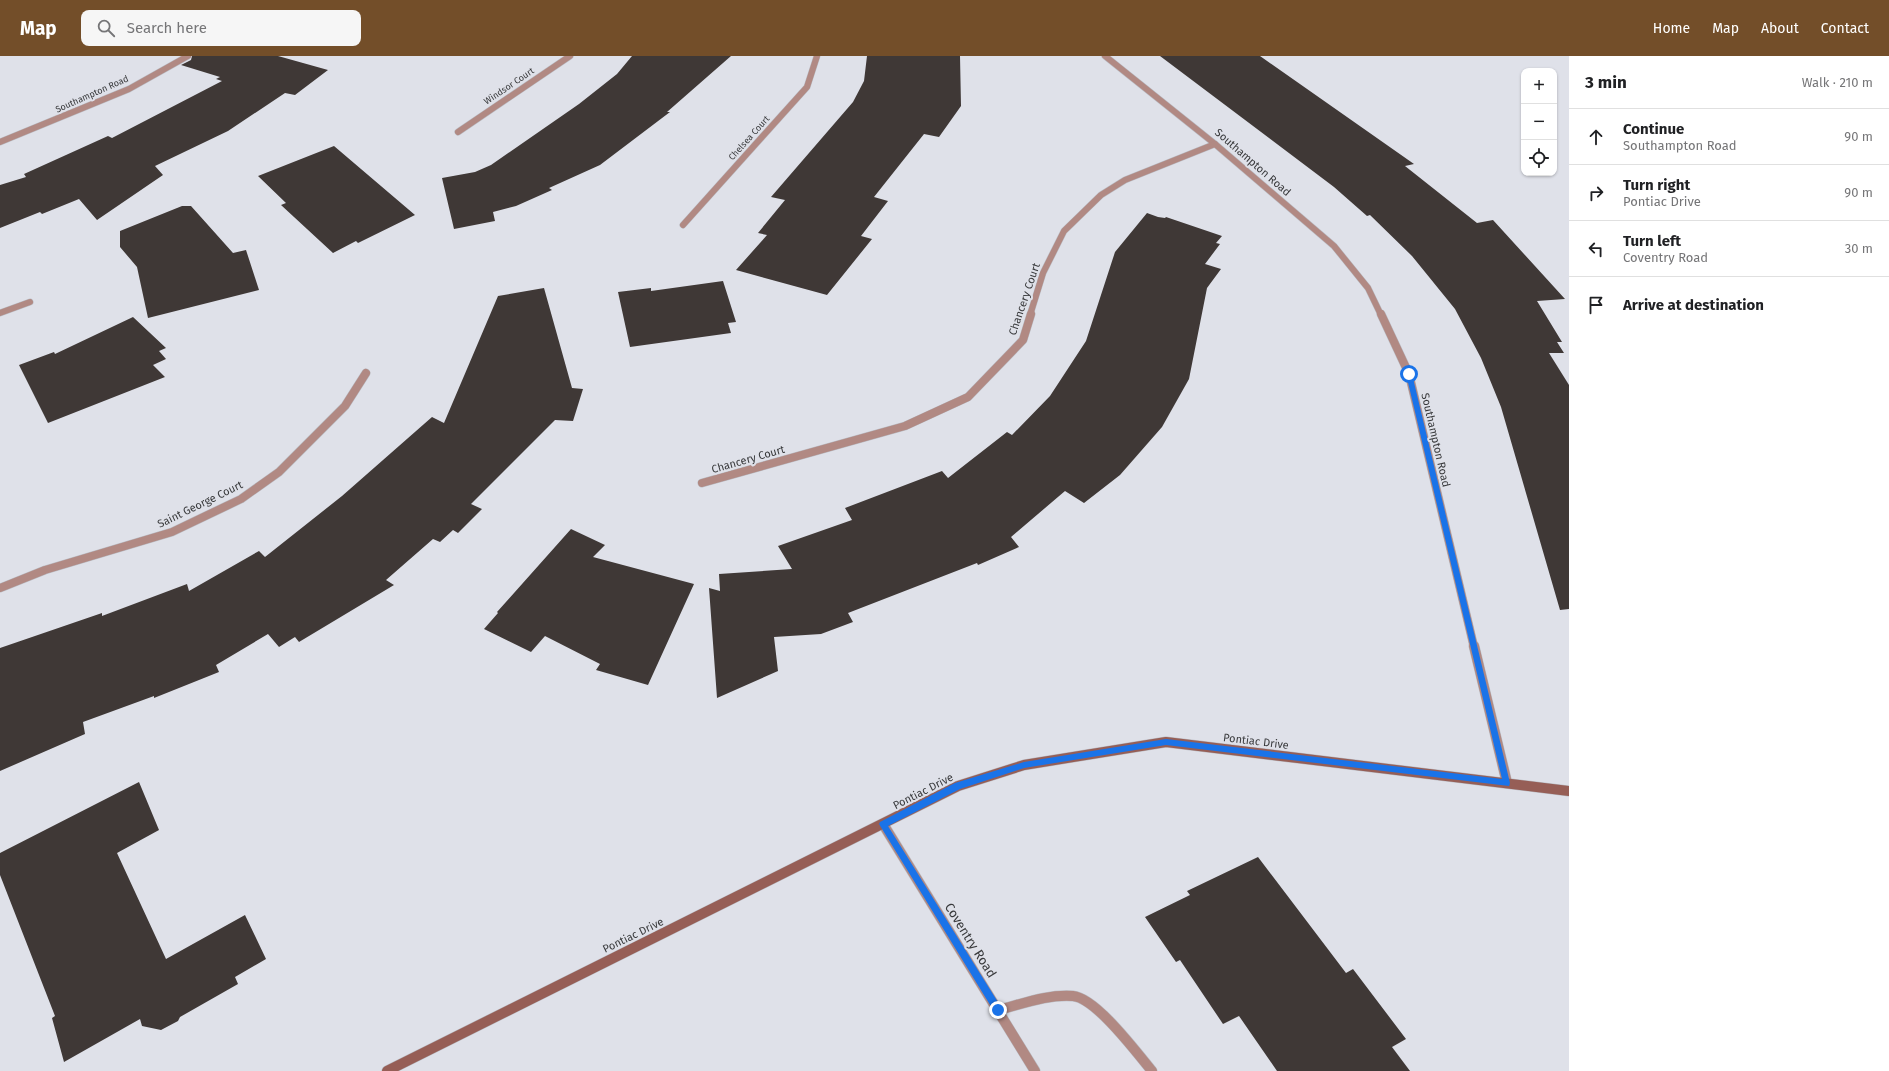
<!DOCTYPE html>
<meta charset="utf-8">
<style>
body{margin:0;font-family:"Fira Sans",sans-serif;background:#f6f6f6;color:#202124}
.controls{position:absolute;right:12px;top:12px;display:grid;overflow:hidden;border-radius:8px;box-shadow:0 1px 3px #0004}
.controls button{width:36px;height:36px;display:grid;place-items:center;padding:0;border:0;border-bottom:1px solid #e0e0e0;background:#fff;color:#202124;font:20px sans-serif}
.stop{position:absolute;width:12px;height:12px;margin:-9px;border:3px solid #1a73e8;border-radius:50%;background:#fff}
.stop.end{background:#1a73e8;border-color:#fff;box-shadow:0 1px 4px #0008}
.list{margin:0;padding:0;list-style:none}
h2{display:flex;justify-content:space-between;align-items:center;height:52px;margin:0;padding:0 16px;font-size:17px}
h2 small{font-size:13px;font-weight:400;color:#757577}
.list li{display:grid;grid-template-columns:26px 1fr auto;gap:12px;align-items:center;box-sizing:border-box;height:56px;padding:0 16px;border-top:1px solid #e0e0e0}
.list b{display:block;font-size:15px;white-space:nowrap}
.list p{margin:0;font-size:13px;white-space:nowrap;color:#757577}
.list em{font-size:13px;font-style:normal;color:#757577}
.icon{flex:none;width:22px;height:22px;fill:none;stroke:currentColor;stroke-width:2;stroke-linecap:round;stroke-linejoin:round}
.map{position:relative;flex:none;width:1569px;height:1015px;overflow:hidden}
header{display:flex;align-items:center;gap:24px;box-sizing:border-box;height:56px;padding:0 20px;background:#734e29;color:#fff}
header strong{font-size:19px}
nav{display:flex;gap:22px;margin-inline-start:auto;font-size:14px}
.search{width:280px;height:36px;background:#f6f6f6;display:flex;align-items:center;gap:10px;box-sizing:border-box;padding:0 14px;border-radius:8px;color:#757577;font-size:15px}
main{display:flex}
aside{flex:1;background:#fff}
.map>svg:first-child{display:block}
.building{fill:#3f3836}
.lines{fill:none;stroke-linecap:round;stroke-linejoin:round}
.service-casing{stroke:#babcc3;stroke-width:11}
.minor-far2-casing{stroke:#babcc3;stroke-width:7}
.minor-far1-casing{stroke:#babcc3;stroke-width:9}
.minor-casing{stroke:#babcc3;stroke-width:11}
.secondary-casing{stroke:#babcc3;stroke-width:11}
.service{stroke:#b18983;stroke-width:10}
.minor-far2{stroke:#b18983;stroke-width:6}
.minor-far1{stroke:#b18983;stroke-width:8}
.minor{stroke:#b18983;stroke-width:10}
.secondary{stroke:#965e56;stroke-width:10}
.route{fill:#1a73e8}
.labels{text-anchor:middle;stroke-width:4;stroke-linejoin:round;paint-order:stroke}
.far-street-label{font-size:9px;fill:#393a3c;stroke:#dfe1e9}
.street-label{font-size:11px;fill:#393a3c;stroke:#dfe1e9}
.near-street-label{font-size:13px;fill:#393a3c;stroke:#dfe1e9}
</style>
<header>
<strong>Map</strong>
<div class="search"><svg class="icon" aria-label="search" viewBox="0 0 24 24"><circle cx="10" cy="10" r="6"/><path d="M15 15l6 6"/></svg>Search here</div>
<nav><a>Home</a><a>Map</a><a>About</a><a>Contact</a></nav>
</header>
<main>
<div class="map">
<svg width="1569" height="1015" viewBox="0 0 1569 1015">
<rect width="100%" height="100%" fill="#dfe1e9"/>
<g class="building">
<path d="M192 0H278L328 14 295 39 285 37 228 75 155 110 163 119 97 164 79 143 42 158 40 156 0 172V129L26 121 24 118 108 80 112 82 222 25 216 23 220 21 181 9 191 4Z"/>
<path d="M632 0H731L667 56H670L600 109 549 132 552 134 516 150 493 156 495 165 454 173 442 122 475 116 491 109 579 48 617 18Z"/>
<path d="M867 0H960L961 50 939 81 924 78 874 141 888 145 861 180 872 183 827 239 736 214 767 179 758 177 785 144 771 141 853 46 864 25Z"/>
<path d="M1160 0H1260L1414 108 1405 110 1477 167 1493 164 1565 243 1537 245 1562 286H1557L1564 297H1549L1569 329V553L1560 554 1501 351 1481 302 1455 253 1412 200 1370 159 1367 160 1334 131Z"/>
<path d="M334 90 415 159 358 187 356 185 333 197 281 149 286 147 258 120Z"/>
<path d="M182 150H191L233 197 246 194 259 234 148 262 137 211 120 191V175Z"/>
<path d="M1147 157 1158 161 1165 162 1166 161 1222 180 1216 187 1220 188 1205 208 1221 213 1207 232 1189 323 1162 371 1120 419 1084 447 1065 435 1011 481 1019 491 978 509 977 507 848 557 853 566 821 578 774 581 778 615 717 642 709 532 720 535 719 518 792 513 778 490 852 464 845 452 942 415 948 422 1007 376 1012 379 1050 340 1086 285 1115 196Z"/>
<path d="M723 225 736 266 728 267 731 277 630 291 618 236 651 232V235Z"/>
<path d="M544 232 572 332 583 333 573 365 555 364 471 448 482 453 458 477 453 474 440 486 433 483 386 524 394 529 299 586 295 581 279 591 268 578 216 609 219 616 154 642V640L83 666 85 678 0 715V592L102 557V560L187 528 189 535 259 495 265 501 342 440 432 361 444 367 498 240Z"/>
<path d="M133 261 166 292 159 295 166 303 153 309 165 321 48 367 19 309 54 296 55 298Z"/>
<path d="M571 473 605 489 593 501 694 528 648 629 596 614 600 608 545 580 531 596 484 573 498 557 497 556Z"/>
<path d="M139 726 159 774 117 797 166 903 245 859 266 903 235 921 238 928 180 961 178 965 161 974 142 970 140 963 64 1006 52 962 55 960 0 819V797Z"/>
<path d="M1258 801 1346 917 1353 913 1406 983 1392 991 1410 1015H1277L1239 960 1223 968 1180 904 1176 906 1145 861 1190 839 1187 835Z"/>
</g>
<g class="lines">
<g class="service-casing">
<path id="service" d="M998 954C1022 948 1048 938 1073 940 1096 942 1137 997 1152 1015"/>
</g>
<g class="minor-far2-casing">
<g id="minor-far2">
<path d="M1105 0 1215 88 1334 190 1368 232 1381 259"/>
<path d="M458 76 570 0"/>
<path d="M0 86 129 33 188 0"/>
<path d="M683 169 807 31 817 0"/>
<path d="M0 257 30 246"/>
<path d="M1030 259 1043 217 1064 175 1101 139 1125 124 1215 88"/>
</g>
</g>
<g class="minor-far1-casing">
<g id="minor-far1">
<path d="M1381 258 1409 318 1474 591"/>
<path d="M702 427 905 370 968 341 1023 284 1031 258"/>
<path d="M0 532 45 514 172 476 241 443 279 416 345 350 366 317"/>
</g>
</g>
<g class="minor-casing">
<g id="minor">
<path d="M1474 590 1507 727"/>
<path d="M883 768 1035 1015"/>
</g>
</g>
<g class="secondary-casing">
<path id="secondary" d="M387 1015 958 730 1024 709 1166 686 1569 735"/>
</g>
<use href="#service" class="service"/>
<use href="#minor-far2" class="minor-far2"/>
<use href="#minor-far1" class="minor-far1"/>
<use href="#minor" class="minor"/>
<use href="#secondary" class="secondary"/>
</g>
<path class="route" d="M1409 316 1412 318 1510 727 1509 730 1166 689 1024 712 960 733 888 770 1001 951V957H995L879 768 880 766 955 727 1024 706 1166 683 1502 723 1406 318Z"/>
<g class="labels">
<g class="far-street-label">
<text transform="translate(509 30) rotate(-34)" y="3">Windsor Court</text>
<text transform="translate(92 38) rotate(-24)" y="3">Southampton Road</text>
<text transform="translate(749 82) rotate(-48)" y="3">Chelsea Court</text>
</g>
<g class="street-label">
<text transform="translate(1253 106) rotate(41)" y="4">Southampton Road</text>
<text transform="translate(1024 243) rotate(-71)" y="4">Chancery Court</text>
<text transform="translate(1436 384) rotate(77)" y="4">Southampton Road</text>
<text transform="translate(748 403) rotate(-16)" y="4">Chancery Court</text>
<text transform="translate(200 448) rotate(-26)" y="4">Saint George Court</text>
<text transform="translate(1256 685) rotate(7)" y="4">Pontiac Drive</text>
<text transform="translate(923 735) rotate(-27)" y="4">Pontiac Drive</text>
<text transform="translate(633 879) rotate(-26)" y="4">Pontiac Drive</text>
</g>
<g class="near-street-label">
<text transform="translate(971 884) rotate(58)" y="5">Coventry Road</text>
</g>
</g>
</svg>
<div class="controls">
<button>+</button>
<button>−</button>
<button><svg class="icon" aria-label="locate" viewBox="0 0 24 24"><circle cx="12" cy="12" r="6"/><path d="M12 2v4M12 18v4M2 12h4M18 12h4"/></svg></button>
</div>
<div class="stop" style="left:1409px;top:318px"></div>
<div class="stop end" style="left:998px;top:954px"></div>
</div>
<aside>
<h2>3 min<small>Walk · 210 m</small></h2>
<ul class="list">
<li><svg class="icon" aria-label="ahead" viewBox="0 0 24 24"><path d="M12 20V5M6 11l6-6 6 6"/></svg><div><b>Continue</b><p>Southampton Road</p></div><em>90 m</em></li>
<li><svg class="icon" aria-label="right" viewBox="0 0 24 24"><path d="M7 20v-9h11M14 6l5 5-5 5"/></svg><div><b>Turn right</b><p>Pontiac Drive</p></div><em>90 m</em></li>
<li><svg class="icon" aria-label="left" viewBox="0 0 24 24"><path d="M17 20v-9H6M10 6l-5 5 5 5"/></svg><div><b>Turn left</b><p>Coventry Road</p></div><em>30 m</em></li>
<li><svg class="icon" aria-label="arrive" viewBox="0 0 24 24"><path d="M6 21V4h12l-3 4 3 4H6"/></svg><div><b>Arrive at destination</b></div></li>
</ul>
</aside>
</main>
